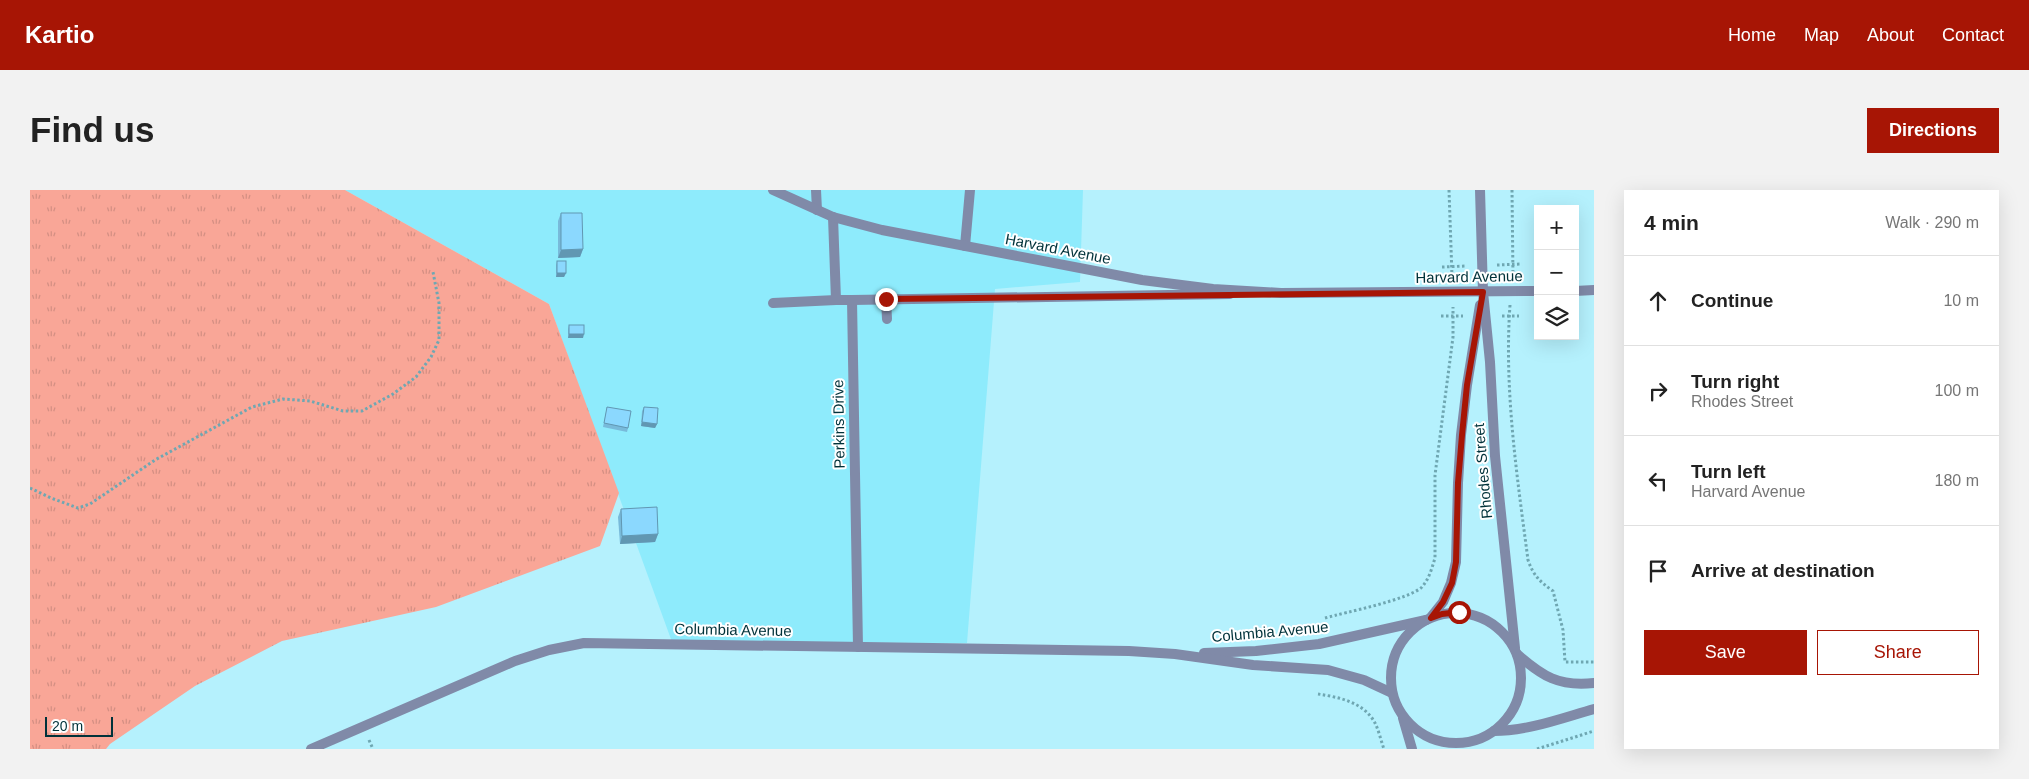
<!DOCTYPE html>
<meta charset="utf-8">
<style>
body{margin:0;font-family:Helvetica,sans-serif;background:#f2f2f2;color:#222}
.controls{position:absolute;right:15px;top:15px;display:grid;overflow:hidden;border-radius:0px;box-shadow:0 5px 20px #0002}
.controls button{width:45px;height:45px;display:grid;place-items:center;padding:0;border:0;border-bottom:1px solid #e0e0e0;background:#fff;color:#222;font:25px sans-serif}
.scale{position:absolute;left:15px;bottom:12px;width:68px;box-sizing:border-box;padding-left:5px;border:2px solid #00323a;border-top:0;font-size:14px;line-height:18px;white-space:nowrap;color:#00323a;-webkit-text-stroke:4px #fff;paint-order:stroke}
.stop{position:absolute;width:15px;height:15px;margin:-11px;border:4px solid #a71505;border-radius:50%;background:#fff}
.stop.end{background:#a71505;border-color:#fff;box-shadow:0 1px 5px #0008}
.list{margin:0;padding:0;list-style:none}
h2{display:flex;justify-content:space-between;align-items:center;height:65px;margin:0;padding:0 20px;font-size:21px}
h2 small{font-size:16px;font-weight:400;color:#767676}
.list li{display:grid;grid-template-columns:32px 1fr auto;gap:15px;align-items:center;box-sizing:border-box;height:90px;padding:0 20px;border-top:1px solid #e0e0e0}
.list b{display:block;font-size:19px;white-space:nowrap}
.list p{margin:0;font-size:16px;white-space:nowrap;color:#767676}
.list em{font-size:16px;font-style:normal;color:#767676}
.actions{display:flex;gap:10px;padding:15px 20px}
.actions a{flex:1;padding:11px 0;border:1px solid #a71505;border-radius:0px;text-align:center;font-size:18px;color:#a71505}
.actions .main{background:#a71505;color:#fff}
.icon{flex:none;width:28px;height:28px;fill:none;stroke:currentColor;stroke-width:2;stroke-linecap:round;stroke-linejoin:round}
.map{position:relative;flex:none;width:1564px;height:559px;overflow:hidden;border-radius:0px}
header{display:flex;align-items:center;gap:30px;box-sizing:border-box;height:70px;padding:0 25px;background:#a71505;color:#fff}
header strong{font-size:24px}
nav{display:flex;gap:28px;margin-inline-start:auto;font-size:18px}
.intro{display:flex;align-items:center;justify-content:space-between;box-sizing:border-box;height:120px;padding:0 30px}
h1{margin:0;font-size:35px}
.button{padding:12px 22px;border-radius:0px;background:#a71505;color:#fff;font-size:18px;font-weight:700}
main{display:flex;gap:30px;padding:0 30px}
aside{flex:1;background:#fff;border-radius:0px;box-shadow:0 5px 20px #0002}
.map>svg:first-child{display:block}
.built{fill:#8eebfc}
.grass{fill:url(#grass-tufts)}
.lines{fill:none;stroke-linecap:round;stroke-linejoin:round}
.path{stroke:#6fa7b2;stroke-width:3;stroke-dasharray:2.5 2.5;stroke-linecap:butt}
.service{stroke:#808aa8;stroke-width:10}
.minor{stroke:#808aa8;stroke-width:10}
.tertiary{stroke:#808aa8;stroke-width:10}
.wall{fill:#78bada}
.shaded-wall{fill:#6197b2}
.building{fill:#8bd8fe;stroke:#6197b2}
.route{stroke:#a71505;stroke-width:6}
.labels{text-anchor:middle;stroke-width:4;stroke-linejoin:round;paint-order:stroke}
.street-label{font-size:15px;fill:#00323a;stroke:#fff}
</style>
<header>
<strong>Kartio</strong>
<nav><a>Home</a><a>Map</a><a>About</a><a>Contact</a></nav>
</header>
<div class="intro"><h1>Find us</h1><a class="button">Directions</a></div>
<main>
<div class="map">
<svg width="1564" height="559" viewBox="0 0 1564 559">
<defs>
<pattern id="grass-tufts" width="24" height="20" patternUnits="userSpaceOnUse" patternTransform="scale(1.25)"><rect width="24" height="20" fill="#f9a697"/><path d="M3 7l-1-3M5 7V3M7 7l1-3M15 17l-1-3M17 17v-4M19 17l1-3" fill="none" stroke="#d48f83"/></pattern>
</defs>
<rect width="100%" height="100%" fill="#b5f1fd"/>
<path class="built" d="M315 0H1053L1050 92 965 99 937 453 642 452 519 114Z"/>
<path class="grass" d="M0 0H315L519 114 589 303 570 356 406 417 252 451 165 496 80 554 76 559H0Z"/>
<g class="lines">
<g class="path">
<path d="M1419 0 1422 86"/>
<path d="M1482 0 1483 87"/>
<path d="M1467 75 1492 74"/>
<path d="M1412 77 1436 76"/>
<path d="M1480 115C1474 200 1487 286 1498 370 1503 385 1510 392 1523 401L1533 440 1535 472H1564"/>
<path d="M1411 126H1433"/>
<path d="M1472 126H1489"/>
<path d="M0 298 21 308 48 318 60 314 125 270 222 217 253 209 280 211 313 221H332L363 204 386 187 401 167 409 150V113L403 82"/>
<path d="M1295 428C1316 422 1378 410 1392 397 1399 389 1402 378 1405 368V285L1423 147V117"/>
<path d="M1288 504C1308 507 1334 512 1345 533 1349 541 1351 551 1354 559"/>
<path d="M339 550 343 559"/>
<path d="M1507 559 1564 541"/>
</g>
<g class="service">
<path d="M786 0 787 20"/>
<path d="M935 56 940 0"/>
<path d="M856 109 857 129"/>
<path d="M743 113 806 110"/>
</g>
<g class="minor">
<path d="M803 27 806 110H822L828 457"/>
<path d="M822 110 1200 104"/>
<path d="M1174 463 1226 461 1289 454 1396 430"/>
<path d="M1487 464C1512 486 1529 497 1564 493"/>
<path d="M1464 541C1498 541 1532 528 1564 519"/>
<path d="M281 559 485 471 519 460 554 453 1099 461 1145 464 1223 475 1298 480 1334 490 1362 503"/>
</g>
<g class="tertiary">
<path d="M743 0 803 27 852 40 1112 90 1183 99 1251 103 1508 101"/>
<path d="M1450 0 1453 102 1460 172 1465 266 1485 458"/>
<path d="M1545 101 1564 100"/>
<circle cx="1426" cy="488" r="65"/>
<path d="M1401 427 1413 412 1421 393 1426 372 1428 293 1431 245 1437 195 1450 115"/>
<path d="M1373 528 1382 559"/>
</g>
</g>
<g class="wall">
<path d="M531 23 553 59 550 67 528 68V31Z"/>
<path d="M527 71 536 83 534 87H526V75Z"/>
<path d="M539 135 553 148H538V139Z"/>
<path d="M577 217 598 238 597 242 573 237Z"/>
<path d="M614 217 627 234 625 238 611 236 612 221Z"/>
<path d="M591 319 628 344 625 352 590 354 588 327Z"/>
</g>
<g class="shaded-wall">
<path d="M553 59 550 67 528 68 531 60Z"/>
<path d="M527 83H536L534 87H526Z"/>
<path d="M539 144H554L553 148H538Z"/>
<path d="M612 232 627 234 625 238 611 236Z"/>
<path d="M628 344 625 352 590 354 592 346Z"/>
</g>
<g class="building">
<path d="M531 23H552L553 59 531 60Z"/>
<rect x="527" y="71" width="9" height="12"/>
<rect x="539" y="135" width="15" height="9"/>
<path d="M577 217 601 221 598 238 574 233Z"/>
<path d="M614 217 628 218 627 234 612 232Z"/>
<path d="M627 317 628 344 592 346 591 319Z"/>
</g>
<g class="lines">
<path class="route" d="M856 109 1453 102 1437 195 1432 245 1428 293 1426 372 1422 393 1413 412 1401 428 1412 424 1429 422"/>
</g>
<g class="labels">
<g class="street-label">
<text transform="translate(1028 59) rotate(11)" y="5">Harvard Avenue</text>
<text transform="translate(1439 87) rotate(-1)" y="5">Harvard Avenue</text>
<text transform="translate(809 234) rotate(-91)" y="5">Perkins Drive</text>
<text transform="translate(1453 281) rotate(-95)" y="5">Rhodes Street</text>
<text transform="translate(703 440) rotate(1)" y="5">Columbia Avenue</text>
<text transform="translate(1240 442) rotate(-5)" y="5">Columbia Avenue</text>
</g>
</g>
</svg>
<div class="controls">
<button>+</button>
<button>−</button>
<button><svg class="icon" aria-label="layers" viewBox="0 0 24 24"><path d="M12 4l9 5-9 5-9-5zM3 14l9 5 9-5"/></svg></button>
</div>
<div class="scale">20 m</div>
<div class="stop" style="left:1429px;top:422px"></div>
<div class="stop end" style="left:856px;top:109px"></div>
</div>
<aside>
<h2>4 min<small>Walk · 290 m</small></h2>
<ul class="list">
<li><svg class="icon" aria-label="ahead" viewBox="0 0 24 24"><path d="M12 20V5M6 11l6-6 6 6"/></svg><div><b>Continue</b></div><em>10 m</em></li>
<li><svg class="icon" aria-label="right" viewBox="0 0 24 24"><path d="M7 20v-9h11M14 6l5 5-5 5"/></svg><div><b>Turn right</b><p>Rhodes Street</p></div><em>100 m</em></li>
<li><svg class="icon" aria-label="left" viewBox="0 0 24 24"><path d="M17 20v-9H6M10 6l-5 5 5 5"/></svg><div><b>Turn left</b><p>Harvard Avenue</p></div><em>180 m</em></li>
<li><svg class="icon" aria-label="arrive" viewBox="0 0 24 24"><path d="M6 21V4h12l-3 4 3 4H6"/></svg><div><b>Arrive at destination</b></div></li>
</ul>
<div class="actions"><a class="main">Save</a><a>Share</a></div>
</aside>
</main>
